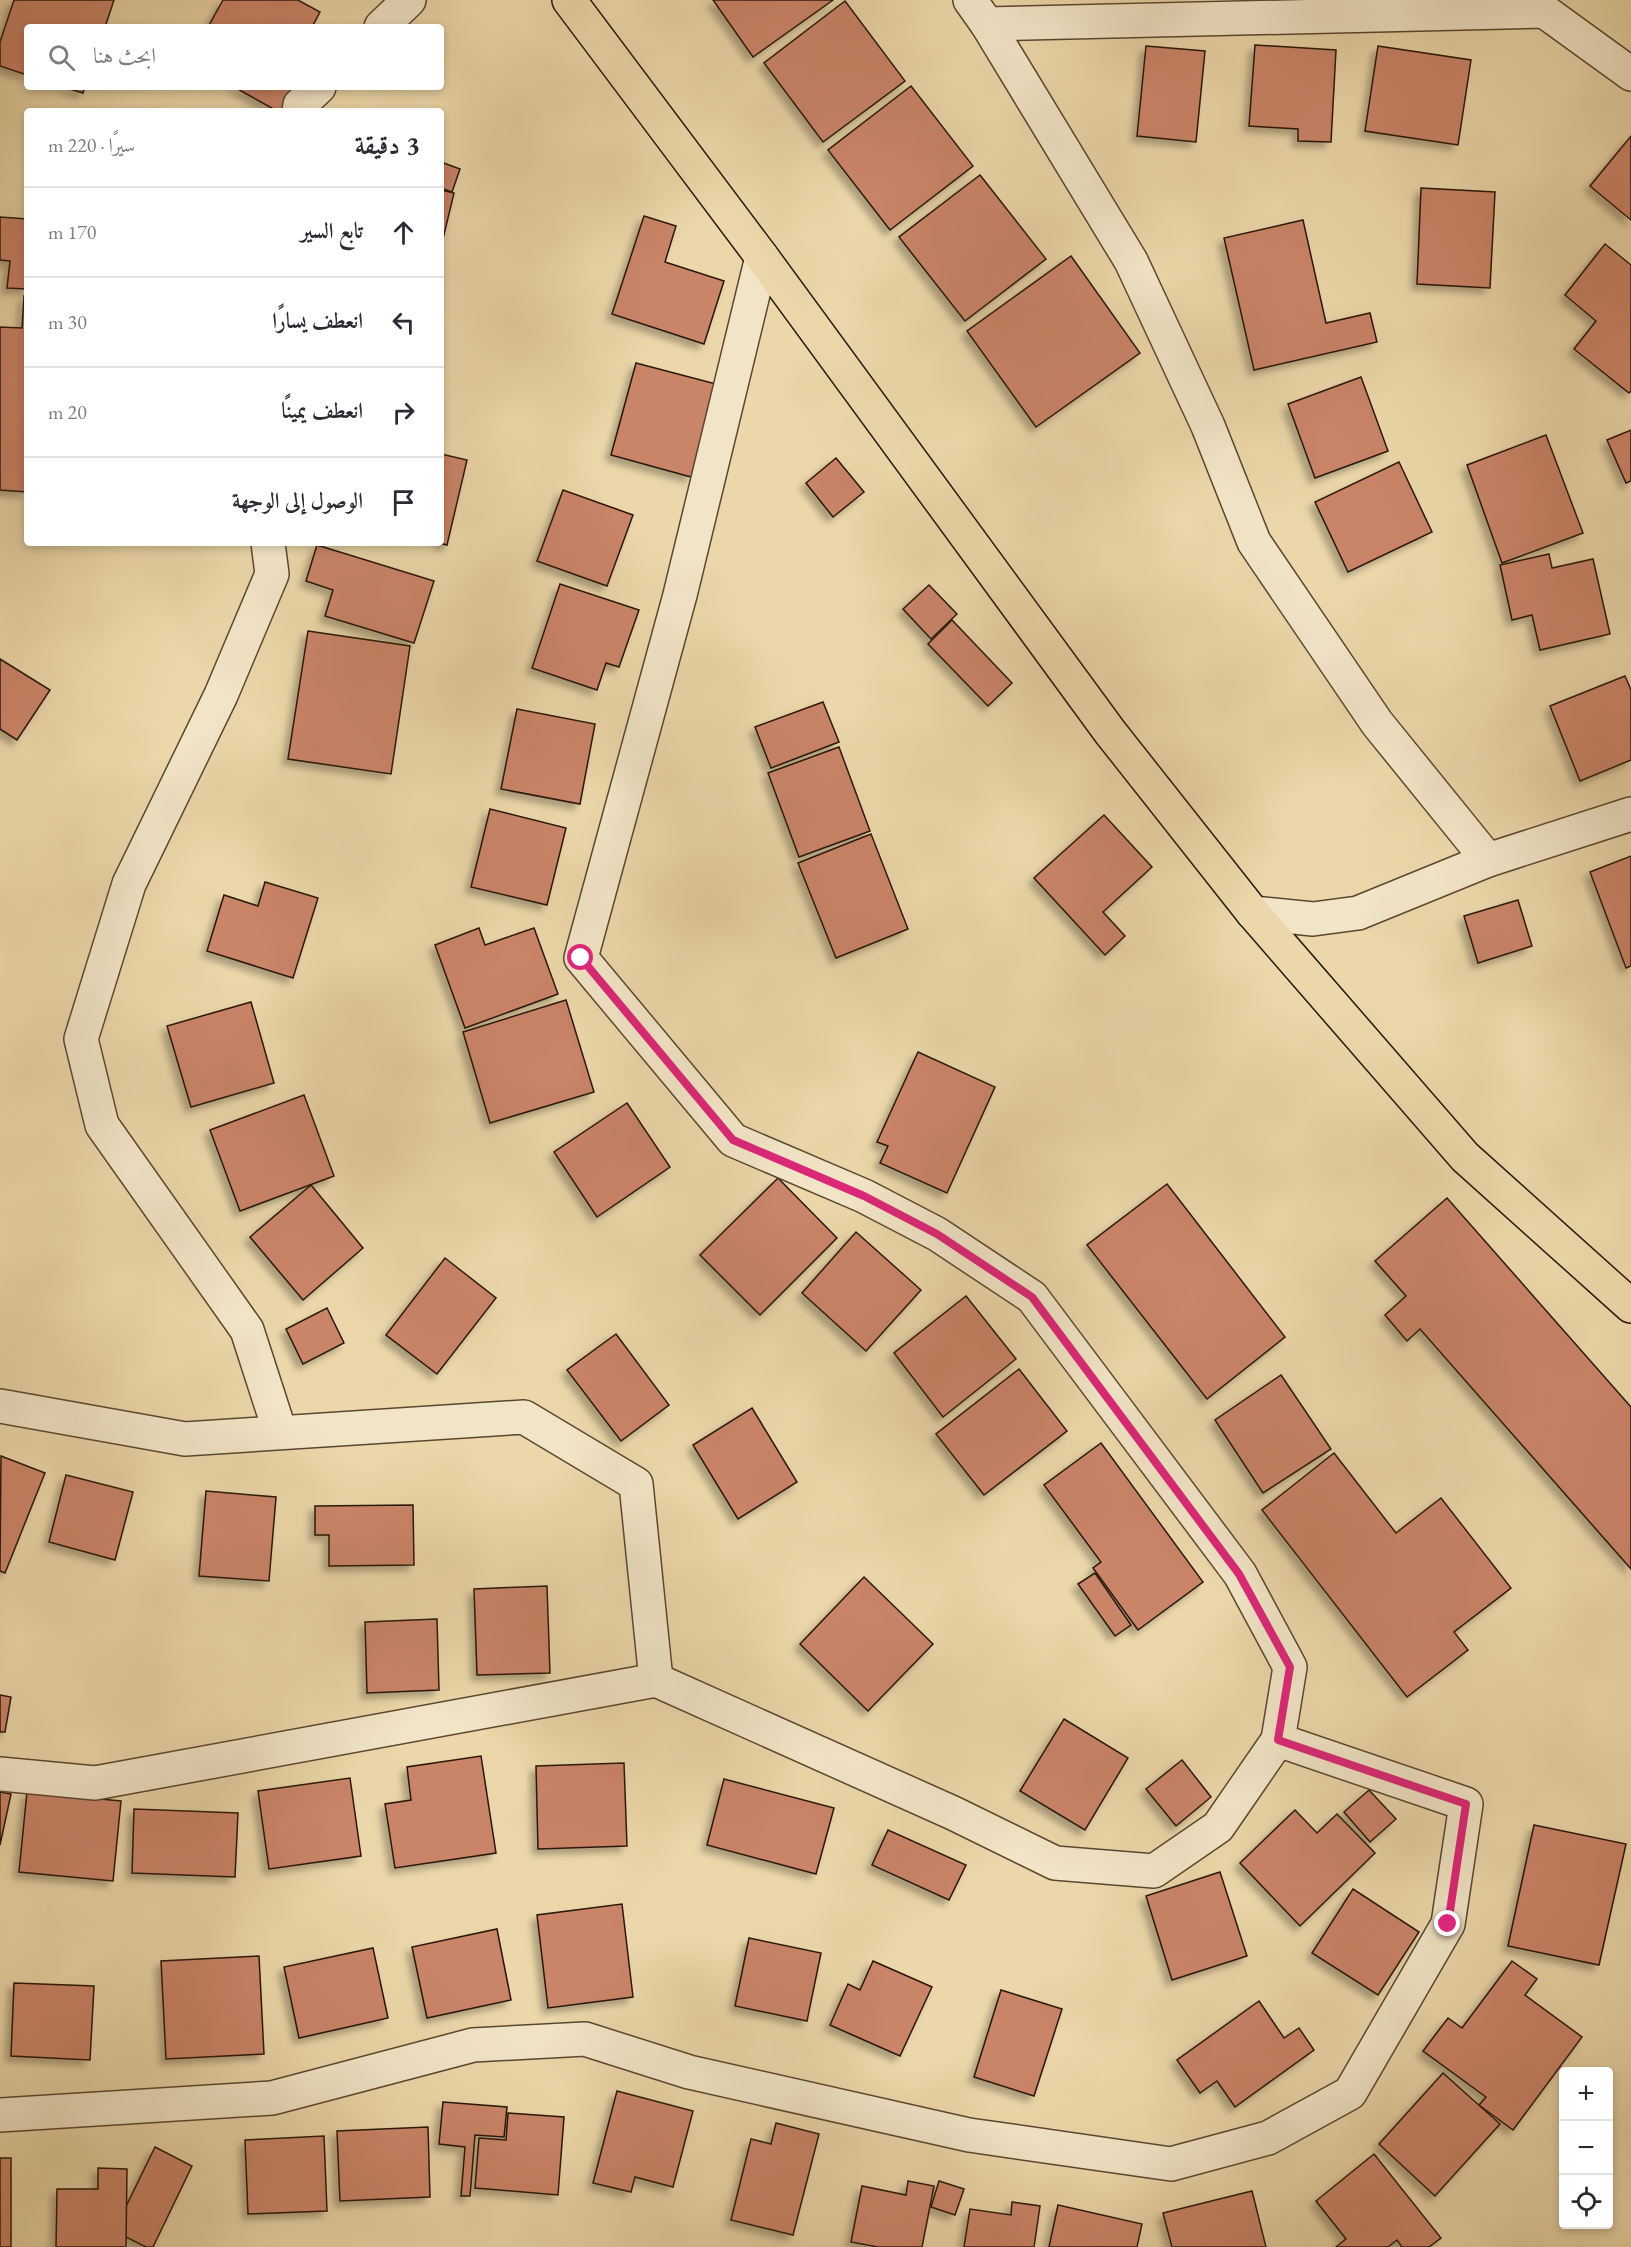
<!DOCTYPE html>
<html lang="ar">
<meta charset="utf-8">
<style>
body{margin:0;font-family:"EB Garamond",Amiri,serif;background:#f7f7f7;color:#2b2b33;direction:rtl}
.controls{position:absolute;right:18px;bottom:18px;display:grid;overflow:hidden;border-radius:6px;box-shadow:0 3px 9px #0003}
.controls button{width:54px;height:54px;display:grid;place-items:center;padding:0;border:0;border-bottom:2px solid #e1e1e2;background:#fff;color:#2b2b33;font:30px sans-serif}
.stop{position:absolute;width:18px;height:18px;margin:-14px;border:4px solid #db2777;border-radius:50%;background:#fff}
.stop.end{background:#db2777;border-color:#fff;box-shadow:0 2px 6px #0008}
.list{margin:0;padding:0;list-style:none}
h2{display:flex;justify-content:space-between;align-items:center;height:78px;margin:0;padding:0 24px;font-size:26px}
h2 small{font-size:20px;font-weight:400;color:#7c7c81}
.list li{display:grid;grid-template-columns:39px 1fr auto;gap:18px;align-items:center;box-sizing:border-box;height:90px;padding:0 24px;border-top:2px solid #e1e1e2}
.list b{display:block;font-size:22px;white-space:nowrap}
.list em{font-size:20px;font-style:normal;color:#7c7c81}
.icon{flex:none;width:33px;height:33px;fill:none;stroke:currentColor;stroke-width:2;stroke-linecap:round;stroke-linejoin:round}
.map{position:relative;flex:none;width:1631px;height:2247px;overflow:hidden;direction:ltr}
.search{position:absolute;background:#fff;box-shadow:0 3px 9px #0003;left:24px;top:24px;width:420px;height:66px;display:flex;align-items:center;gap:15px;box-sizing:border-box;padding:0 21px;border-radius:6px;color:#7c7c81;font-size:22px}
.panel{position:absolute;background:#fff;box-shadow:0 3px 9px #0003;left:24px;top:108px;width:420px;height:438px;border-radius:6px;direction:rtl}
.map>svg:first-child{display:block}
.building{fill:#ca8468;stroke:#291708;stroke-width:1.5;filter:url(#shadow)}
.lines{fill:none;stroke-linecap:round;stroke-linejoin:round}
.minor-casing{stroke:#5a4730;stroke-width:36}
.major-casing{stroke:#291708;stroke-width:36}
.minor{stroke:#f2e5c7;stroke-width:33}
.major{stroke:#ebd7a9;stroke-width:33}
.route{stroke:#db2777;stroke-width:8}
</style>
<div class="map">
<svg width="1631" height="2247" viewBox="0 0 1631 2247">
<defs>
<filter id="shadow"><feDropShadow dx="-5.5" dy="5.5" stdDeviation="3" flood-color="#0004"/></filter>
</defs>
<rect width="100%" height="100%" fill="#ebd7a9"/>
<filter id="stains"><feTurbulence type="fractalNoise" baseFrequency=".00333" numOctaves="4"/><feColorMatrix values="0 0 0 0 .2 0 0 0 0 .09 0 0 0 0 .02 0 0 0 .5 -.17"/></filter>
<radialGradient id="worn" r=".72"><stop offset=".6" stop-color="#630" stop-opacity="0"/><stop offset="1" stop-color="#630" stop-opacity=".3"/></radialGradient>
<g class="building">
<path d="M14 0H114L105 27H27V75L0 66V42Z"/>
<path d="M223 0H298L320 12 312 27H208Z"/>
<path d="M713 0H833L753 57Z"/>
<path d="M845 1 905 81 823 142 764 63Z"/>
<path d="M1255 45 1336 50 1331 142 1298 141V129L1249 126Z"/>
<path d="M1146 46 1205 51 1196 142 1137 136Z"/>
<path d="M1378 46 1471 60 1458 145 1365 131Z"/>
<path d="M911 86 973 166 890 230 828 150Z"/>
<path d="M63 87H85L83 93Z"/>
<path d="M234 87H301L287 111H277Z"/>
<path d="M1631 136V220L1590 186Z"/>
<path d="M441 162 460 169 452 192 441 188Z"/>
<path d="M980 175 1046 259 965 321 899 237Z"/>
<path d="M1421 188 1495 192 1490 288 1417 284Z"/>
<path d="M441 190 454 193 441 247Z"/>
<path d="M644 216 676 226 665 262 724 281 704 344 612 314Z"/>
<path d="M0 217 27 219V289L7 288 10 261 0 260Z"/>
<path d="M1303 220 1326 323 1370 313 1377 342 1254 370 1224 238Z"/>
<path d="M1605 244 1631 265V391L1629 393 1574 349 1596 321 1565 295Z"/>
<path d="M1071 256 1140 353 1036 427 967 331Z"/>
<path d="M24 296 27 297V492L0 490V327L22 328Z"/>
<path d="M636 363 716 384 691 477 611 455Z"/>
<path d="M1361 377 1388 451 1315 478 1288 404Z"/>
<path d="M1631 430V481L1626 483 1607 440Z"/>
<path d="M1546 435 1583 533 1502 563 1467 465Z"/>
<path d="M441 454 467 460 447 545 438 543H441Z"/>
<path d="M836 458 864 492 833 517 806 483Z"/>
<path d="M1399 462 1432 532 1348 572 1315 502Z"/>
<path d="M563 490 633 515 607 586 537 561Z"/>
<path d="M317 545 434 581 414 643 325 616 333 590 306 581Z"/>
<path d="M1549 554 1552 568 1593 559 1610 634 1540 650 1532 615 1512 620 1500 565Z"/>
<path d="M560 584 639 610 619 667 606 663 597 690 532 668Z"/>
<path d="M929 585 957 614 931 639 903 609Z"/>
<path d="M952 620 1012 683 988 706 928 644Z"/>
<path d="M308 631 410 646 391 774 288 759Z"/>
<path d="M0 659 50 690 17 740 0 729Z"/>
<path d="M1625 676 1631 690V760L1580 781 1550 706Z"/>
<path d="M823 702 839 742 771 768 755 727Z"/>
<path d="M517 709 595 724 580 804 501 789Z"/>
<path d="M839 747 870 831 799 857 768 773Z"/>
<path d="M490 809 566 828 547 905 471 887Z"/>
<path d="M1104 815 1152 867 1103 912 1125 936 1105 955 1034 878Z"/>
<path d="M871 834 908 929 836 958 798 863Z"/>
<path d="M1631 856V966L1626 968 1590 872Z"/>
<path d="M265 882 318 898 293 978 207 951 224 895 258 906Z"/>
<path d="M1518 900 1532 946 1478 963 1464 916Z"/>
<path d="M479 928 485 945 534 928 558 994 465 1028 435 945Z"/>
<path d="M566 1000 594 1092 490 1123 463 1032Z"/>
<path d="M251 1002 274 1083 191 1107 167 1026Z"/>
<path d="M918 1052 995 1087 947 1193 880 1163 888 1146 877 1142Z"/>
<path d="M304 1095 334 1176 240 1211 210 1130Z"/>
<path d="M627 1103 670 1167 597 1217 554 1152Z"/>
<path d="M778 1178 837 1238 760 1315 700 1255Z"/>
<path d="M1167 1184 1285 1337 1207 1399 1087 1245Z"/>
<path d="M311 1185 363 1248 303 1300 250 1237Z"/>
<path d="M1447 1198 1631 1407V1569L1420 1329 1407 1341 1385 1315 1406 1296 1375 1261Z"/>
<path d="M856 1232 921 1290 866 1351 802 1293Z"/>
<path d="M445 1258 496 1298 437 1374 386 1335Z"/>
<path d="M966 1296 1016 1359 943 1417 894 1353Z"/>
<path d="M327 1308 344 1343 303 1364 286 1329Z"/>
<path d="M616 1334 669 1405 621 1441 567 1370Z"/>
<path d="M1019 1369 1067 1431 984 1495 936 1434Z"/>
<path d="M1281 1375 1331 1449 1263 1493 1215 1420Z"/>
<path d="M752 1408 797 1482 738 1519 693 1445Z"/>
<path d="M1101 1443 1203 1582 1138 1630 1093 1568 1101 1562 1044 1485Z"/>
<path d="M1334 1453 1396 1533 1441 1498 1511 1588 1454 1632 1468 1650 1407 1697 1262 1510Z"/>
<path d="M1 1456 45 1473 5 1573 0 1571Z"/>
<path d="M66 1475 133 1492 115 1560 49 1542Z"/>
<path d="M206 1491 276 1497 269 1581 199 1576Z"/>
<path d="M413 1505 414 1565 329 1566V1535H315V1506Z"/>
<path d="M1095 1573 1131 1625 1115 1636 1078 1584Z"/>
<path d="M864 1577 933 1644 868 1711 800 1644Z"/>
<path d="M547 1586 550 1673 477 1675 474 1589Z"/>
<path d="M437 1619 439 1690 367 1693 365 1622Z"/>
<path d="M0 1695 11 1697 5 1732H0Z"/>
<path d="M1064 1719 1128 1758 1085 1830 1020 1791Z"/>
<path d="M481 1756 496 1853 395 1868 385 1804 411 1800 407 1767Z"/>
<path d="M1182 1760 1211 1797 1176 1826 1146 1789Z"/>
<path d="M624 1763 627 1846 538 1849 536 1766Z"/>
<path d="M350 1778 361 1856 269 1869 258 1791Z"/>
<path d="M724 1779 834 1808 816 1874 707 1845Z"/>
<path d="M1369 1790 1396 1819 1370 1842 1344 1812Z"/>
<path d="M0 1792 11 1794 0 1845Z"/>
<path d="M27 1792 121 1801 113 1881 19 1872Z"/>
<path d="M134 1809 238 1813 235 1877 132 1873Z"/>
<path d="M1295 1810 1317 1833 1337 1814 1375 1853 1300 1926 1240 1863Z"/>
<path d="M1534 1825 1626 1844 1599 1965 1508 1946Z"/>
<path d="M888 1830 966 1865 949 1900 872 1865Z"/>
<path d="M1220 1872 1247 1956 1172 1980 1146 1896Z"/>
<path d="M1353 1889 1419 1932 1378 1995 1312 1953Z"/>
<path d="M622 1904 633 1997 548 2008 537 1915Z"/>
<path d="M497 1929 511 2000 427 2018 412 1947Z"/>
<path d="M749 1938 821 1953 807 2021 735 2006Z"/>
<path d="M373 1948 388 2018 299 2038 284 1967Z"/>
<path d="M259 1956 264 2054 166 2059 161 1961Z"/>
<path d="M873 1961 932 1987 900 2056 830 2025 848 1984 860 1990Z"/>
<path d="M1512 1961 1537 1979 1525 1995 1582 2037 1513 2130 1479 2105 1486 2097 1423 2051 1448 2018 1462 2028Z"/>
<path d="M14 1983 94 1986 90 2060 11 2056Z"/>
<path d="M1001 1990 1062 2009 1034 2096 974 2077Z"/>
<path d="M1259 2001 1284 2038 1299 2028 1314 2050 1235 2107 1217 2081 1200 2093 1177 2060Z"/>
<path d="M1443 2073 1500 2124 1435 2196 1379 2144Z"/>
<path d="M617 2091 693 2111 673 2187 635 2177 631 2192 593 2183Z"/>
<path d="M443 2102 507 2107 504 2137 475 2135 470 2196H461L465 2147 439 2144Z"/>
<path d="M508 2113 564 2117 558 2195 475 2188 479 2138 506 2140Z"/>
<path d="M776 2123 819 2134 793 2235 731 2220 751 2139 771 2144Z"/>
<path d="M428 2127 430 2197 340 2201 337 2131Z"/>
<path d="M324 2136 327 2211 248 2214 245 2140Z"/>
<path d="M155 2147 192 2166 153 2247H146L114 2231Z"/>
<path d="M1374 2154 1441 2238 1429 2247H1402L1397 2240 1388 2247H1336L1346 2239 1316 2201Z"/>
<rect x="0" y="2158" width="11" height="89"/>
<path d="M98 2168 127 2169 126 2247H56L57 2189H98Z"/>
<path d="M908 2181 934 2186 922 2247H878L851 2242 862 2186 906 2195Z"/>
<path d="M939 2181 964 2189 955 2215 931 2207Z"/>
<path d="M1252 2191 1266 2247H1172L1163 2213Z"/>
<path d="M1012 2202 1040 2206 1034 2247H964L970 2209 1011 2215Z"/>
<path d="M1058 2205 1142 2224 1137 2247H1049Z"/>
</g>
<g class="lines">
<g class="minor-casing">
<g id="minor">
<path d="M970 0 987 24 1131 261 1208 426 1254 542 1377 723 1488 860"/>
<path d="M1533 0 1544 11 1631 74"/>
<path d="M987 24 1544 11"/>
<path d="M381 27 409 0"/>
<path d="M299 111 300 105 319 87"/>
<path d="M268 543 272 574 221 695 129 884 81 1039 102 1125 247 1330 280 1432"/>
<path d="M1253 913 1313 919 1358 913 1488 860 1631 814"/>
<path d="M0 1406 185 1439 524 1417 636 1484 656 1680"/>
<path d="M0 1774 95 1783 656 1680 953 1813 1055 1863 1154 1871 1218 1827 1278 1740"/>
<path d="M0 2115 272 2098 473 2045 585 2039 689 2072 969 2135 1171 2164 1268 2138 1350 2093 1448 1924 1466 1804 1278 1740 1290 1667 1240 1574 1032 1297 937 1234 864 1196 733 1140 581 958 680 595 762 257"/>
</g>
</g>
<g class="major-casing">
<path id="major" d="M569 0 762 257 1110 732 1253 913 1465 1157 1631 1306"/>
</g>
<use href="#minor" class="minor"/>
<use href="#major" class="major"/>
</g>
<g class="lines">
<path class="route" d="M581 958 733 1140 864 1196 937 1234 1032 1297 1239 1574 1290 1667 1278 1740 1466 1804 1448 1924"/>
</g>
<rect width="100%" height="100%" filter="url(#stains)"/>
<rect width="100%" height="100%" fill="url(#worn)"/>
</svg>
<div class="controls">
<button>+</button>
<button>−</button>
<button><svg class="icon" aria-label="locate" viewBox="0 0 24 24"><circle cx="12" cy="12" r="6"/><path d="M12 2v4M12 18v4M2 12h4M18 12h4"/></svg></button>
</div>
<div class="stop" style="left:581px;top:958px"></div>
<div class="stop end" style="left:1448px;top:1924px"></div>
<div class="search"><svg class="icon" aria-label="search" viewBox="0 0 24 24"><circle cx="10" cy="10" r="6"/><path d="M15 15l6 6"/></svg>ابحث هنا</div>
<section class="panel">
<h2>3 دقيقة<small>سيرًا · 220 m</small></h2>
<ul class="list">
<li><svg class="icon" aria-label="ahead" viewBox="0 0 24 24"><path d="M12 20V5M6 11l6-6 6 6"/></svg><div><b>تابع السير</b></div><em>170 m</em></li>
<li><svg class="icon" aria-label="left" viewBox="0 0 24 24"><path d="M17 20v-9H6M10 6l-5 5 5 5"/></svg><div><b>انعطف يسارًا</b></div><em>30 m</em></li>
<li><svg class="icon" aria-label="right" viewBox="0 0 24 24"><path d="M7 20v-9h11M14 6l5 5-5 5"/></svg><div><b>انعطف يمينًا</b></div><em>20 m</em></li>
<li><svg class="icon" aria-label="arrive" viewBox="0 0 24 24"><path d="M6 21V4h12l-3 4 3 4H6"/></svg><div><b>الوصول إلى الوجهة</b></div></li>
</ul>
</section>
</div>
